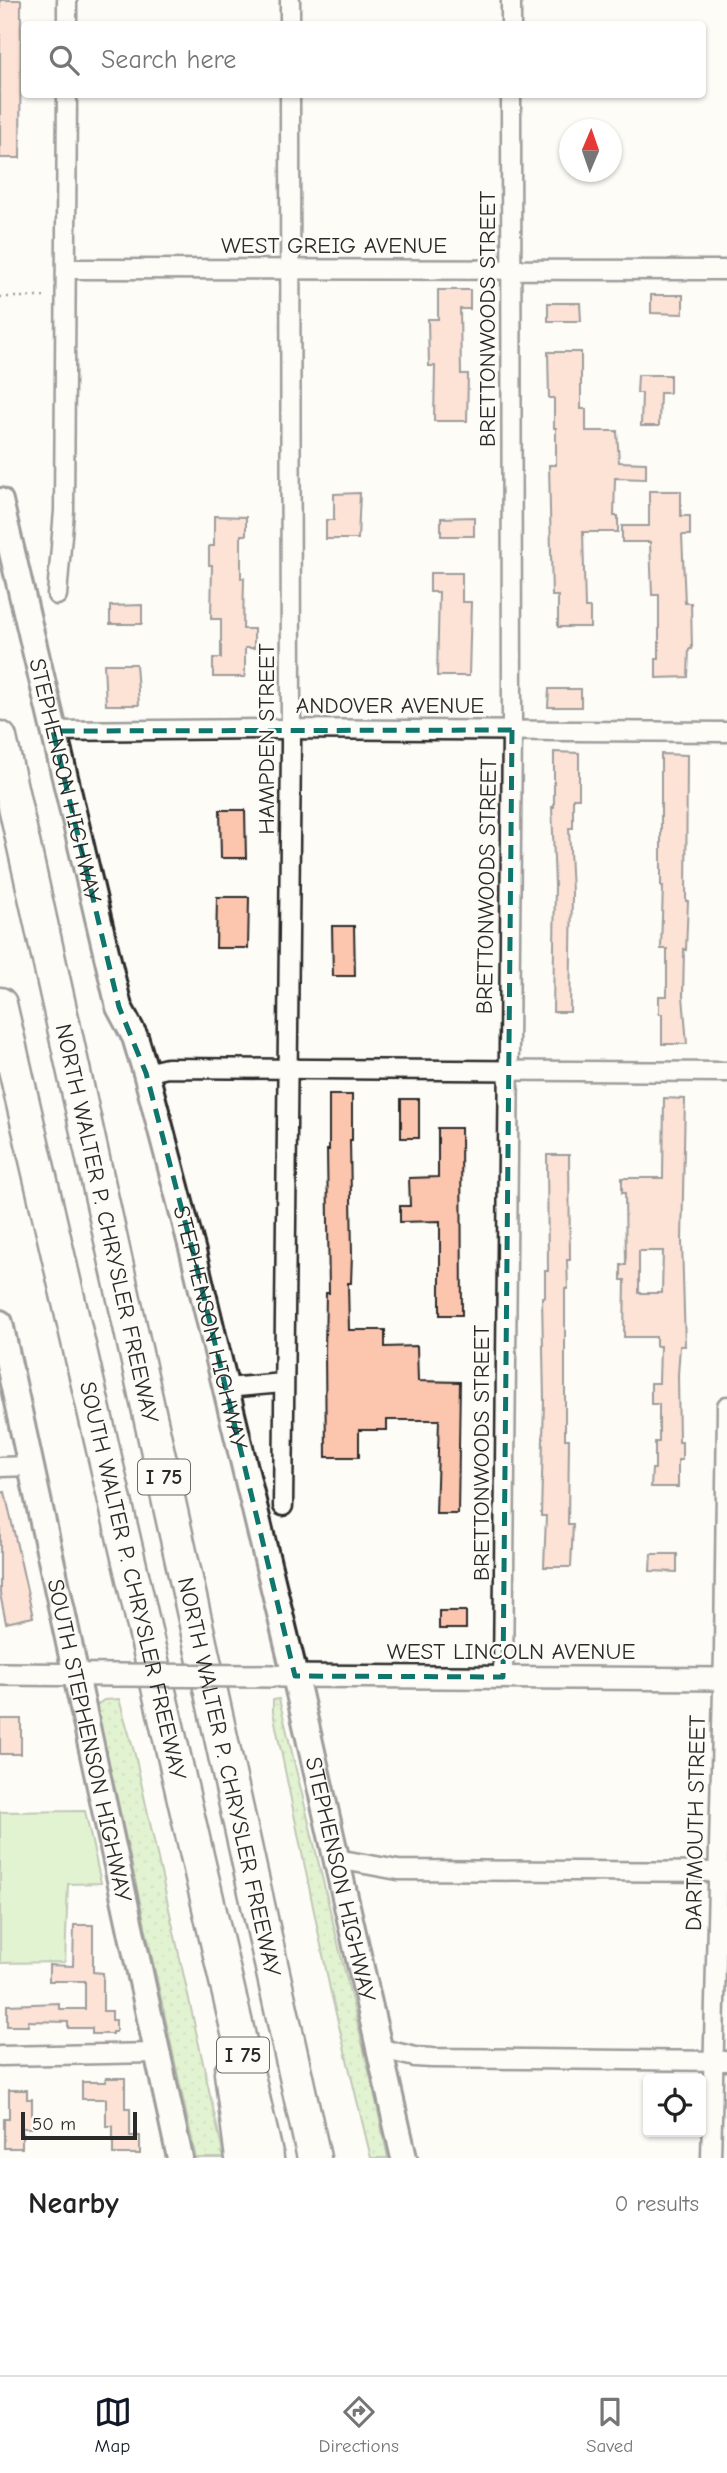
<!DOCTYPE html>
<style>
body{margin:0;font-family:"Comic Neue",sans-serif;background:#f2f2f2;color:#222}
.controls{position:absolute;right:21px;bottom:21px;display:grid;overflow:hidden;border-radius:7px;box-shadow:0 2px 5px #0004}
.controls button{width:63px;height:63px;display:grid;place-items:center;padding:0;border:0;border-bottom:2px solid #e0e0e0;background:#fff;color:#222;font:35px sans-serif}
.compass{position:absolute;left:559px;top:119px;width:63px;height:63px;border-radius:50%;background:#fff;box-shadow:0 2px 5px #0004;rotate:2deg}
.scale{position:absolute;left:21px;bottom:18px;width:116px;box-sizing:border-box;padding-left:7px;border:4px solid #2b2b2b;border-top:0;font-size:19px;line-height:24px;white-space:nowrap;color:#2b2b2b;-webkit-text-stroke:5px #fdfcf7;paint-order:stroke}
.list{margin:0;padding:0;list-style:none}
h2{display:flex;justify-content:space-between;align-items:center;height:91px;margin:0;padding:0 28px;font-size:30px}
h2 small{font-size:23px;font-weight:400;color:#767676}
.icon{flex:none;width:38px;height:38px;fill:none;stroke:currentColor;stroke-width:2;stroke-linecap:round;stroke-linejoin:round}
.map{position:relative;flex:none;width:727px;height:2158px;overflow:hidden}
.search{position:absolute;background:#fff;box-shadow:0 2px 5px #0004;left:21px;right:21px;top:21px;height:77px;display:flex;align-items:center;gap:18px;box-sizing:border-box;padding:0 24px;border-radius:7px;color:#767676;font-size:26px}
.sheet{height:217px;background:#fff}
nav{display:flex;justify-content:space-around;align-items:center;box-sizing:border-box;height:98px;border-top:2px solid #e0e0e0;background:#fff;font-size:19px;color:#767676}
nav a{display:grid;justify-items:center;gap:4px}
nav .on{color:#111827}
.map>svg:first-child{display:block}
.grass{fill:url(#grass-dots);stroke:#768a66;stroke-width:2}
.green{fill:#c1e8a2;stroke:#768a66;stroke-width:2}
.building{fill:#fbc5ae;stroke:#2b2b2b;stroke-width:2;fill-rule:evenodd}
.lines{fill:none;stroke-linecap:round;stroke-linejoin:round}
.minor-casing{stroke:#2b2b2b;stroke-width:23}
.tertiary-casing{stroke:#2b2b2b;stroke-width:26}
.secondary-casing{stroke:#2b2b2b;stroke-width:30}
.motorway-casing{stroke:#2b2b2b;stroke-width:37}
.path{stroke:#2b2b2b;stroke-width:2.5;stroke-dasharray:2 5;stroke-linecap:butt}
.minor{stroke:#fdfcf7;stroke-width:18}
.tertiary{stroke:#fdfcf7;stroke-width:21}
.secondary{stroke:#fdfcf7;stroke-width:24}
.motorway{stroke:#fdfcf7;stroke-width:32}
.tertiary-bridge-casing{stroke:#2b2b2b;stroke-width:26;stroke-linecap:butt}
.tertiary-bridge{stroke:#fdfcf7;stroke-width:21}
.marked{fill:none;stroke:#0f766e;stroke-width:5;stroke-dasharray:14 9;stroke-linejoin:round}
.labels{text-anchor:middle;stroke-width:5;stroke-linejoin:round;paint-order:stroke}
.shield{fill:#fdfcf7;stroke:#6a6a68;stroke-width:2}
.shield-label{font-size:21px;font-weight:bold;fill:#2b2b2b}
.street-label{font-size:23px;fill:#2b2b2b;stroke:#fdfcf7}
</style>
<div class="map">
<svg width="727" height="2158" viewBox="0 0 727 2158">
<defs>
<pattern id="grass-dots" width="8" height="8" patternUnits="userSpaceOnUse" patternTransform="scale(1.75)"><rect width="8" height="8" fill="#c1e8a2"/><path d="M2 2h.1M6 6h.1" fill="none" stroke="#a6c78c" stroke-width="1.8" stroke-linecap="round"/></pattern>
</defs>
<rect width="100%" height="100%" fill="#fdfcf7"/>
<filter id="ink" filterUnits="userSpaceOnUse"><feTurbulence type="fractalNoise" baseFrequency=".0143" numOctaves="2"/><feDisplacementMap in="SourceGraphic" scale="14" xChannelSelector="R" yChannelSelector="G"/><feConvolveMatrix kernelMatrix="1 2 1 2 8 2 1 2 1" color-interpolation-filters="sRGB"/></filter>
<g filter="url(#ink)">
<g class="grass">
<path d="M119 1699 135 1755 224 2158H196L116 1793 91 1709 104 1700Z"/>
<path d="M279 1699 374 2092 388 2158H371L330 1989 273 1712V1700Z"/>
</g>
<path class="green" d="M85 1811 101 1883 68 1884 65 1962 0 1963V1812Z"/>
<g class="building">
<path d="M0 0H21L20 158H0Z"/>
<path d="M438 290H470V309H460L461 374H468L467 421H434L435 366H429L428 319H438Z"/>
<path d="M651 295H683V314L651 313Z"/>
<path d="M548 303H580L581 321H548Z"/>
<path d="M548 352H581V409H586V431H617L619 462 646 463V479L615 478 614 516H618V532H583L585 608H590V627H558V596H552L549 465H556V428H554V398H549Z"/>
<path d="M638 375H670V393H660L659 426H641L642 393H637Z"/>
<path d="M649 491H681V516H690V535H682L685 603H691L692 649H689L688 677 656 678V659H659V595H652L650 542H622V526H649Z"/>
<path d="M360 493 358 539H326V520H334V494Z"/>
<path d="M214 516 246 517V535H241V578H244L243 629H254V648H245V677H213V658H221V619H211L212 565H209V546H214Z"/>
<path d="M474 517V536H441V518Z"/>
<path d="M430 573H462V602H471L469 676H437L439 592H430Z"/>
<path d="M142 605V624H110V606Z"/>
<path d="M104 664H136L139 705H106Z"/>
<path d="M549 689H581V707H548Z"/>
<path d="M554 752 579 753V798H573V828H569L572 893 570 1012H553L555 885 552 807H554Z"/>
<path d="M661 754 687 755 686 901H688L686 950 684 949 683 996 687 1044H662V1014H659V996H667V949H661L663 886H661Z"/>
<path d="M220 810H245L246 858H221Z"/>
<path d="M217 897H249L248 948H216Z"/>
<path d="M332 926H354L355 976H333Z"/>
<path d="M329 1095H352V1140H350L352 1254 351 1283H348L349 1330H385V1347L417 1346 418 1381 460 1382 458 1514H436L439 1420H387V1430H359V1457H326L325 1351 326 1293H329L327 1150H329Z"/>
<path d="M664 1098 685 1099 682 1241 685 1346H680L678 1375 679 1442H682V1460H678V1487H651L652 1469H655V1442H659V1404H651V1383H659L660 1346H656V1337H624L625 1280H621V1265H626L625 1193H622V1178H663ZM639 1251H663L662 1293H639Z"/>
<rect x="401" y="1099" width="18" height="39"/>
<path d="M438 1128H461L462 1315H440V1221L400 1222V1206H410L409 1178 438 1177Z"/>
<path d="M547 1155H569L570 1260H567L568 1289H565V1439H569L568 1524H573L571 1567H544L546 1516H541L544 1401 542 1297H545V1271H548Z"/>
<path d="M5 1492 33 1617 6 1623 0 1594V1493Z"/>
<path d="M651 1554H677V1572L650 1571Z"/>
<rect x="439" y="1611" width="27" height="18"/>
<rect x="0" y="1719" width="21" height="35"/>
<path d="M74 1925H93V1972L103 1973V2011H112V2020H116V2032H112V2034H92V2028H68V2022L28 2021V2026H7V2005L59 2003V2009H85V1981H49V1965L73 1966Z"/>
<path d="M106 2078H125V2108H130V2136H140V2154H113V2126H106V2099H82V2082H106Z"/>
<path d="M9 2090H27V2099H32V2128H22V2148H4V2119H9Z"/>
</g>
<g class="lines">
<g class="minor-casing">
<g id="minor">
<path d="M67 0V24"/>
<path d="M290 0V24"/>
<path d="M511 0V24"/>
<path d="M67 269 727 270"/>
<path d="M57 595 64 511 67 94"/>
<path d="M53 731 271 729 727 732"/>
<path d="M146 1073 167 1068 727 1072"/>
<path d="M226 1388 283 1383"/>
<path d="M0 1467 29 1466"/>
<path d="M283 1506 291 745 290 94"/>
<path d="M503 1677 512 730 511 94"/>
<path d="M337 1859 398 1870 727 1872"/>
<path d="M378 2048 415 2057 432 2058 727 2061"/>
<path d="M0 2056 157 2053"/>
<path d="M711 2158 724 1651 727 1406"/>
</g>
</g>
<g class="tertiary-casing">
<g id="tertiary">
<path d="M0 1674 118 1675"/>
<path d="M281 1676 727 1679"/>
</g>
</g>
<g class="secondary-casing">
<g id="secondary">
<path id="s1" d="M0 501 119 1007 135 1037 146 1073 193 1252 295 1676 404 2158"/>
<path id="s2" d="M0 1323 180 2158"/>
</g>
</g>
<g class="motorway-casing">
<g id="motorway">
<path id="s3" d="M0 738 314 2158"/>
<path id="s4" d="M0 1004 267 2158"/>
<path d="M231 2073 242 2158"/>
</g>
</g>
<path class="path" d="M0 297H46"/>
<use href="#minor" class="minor"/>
<use href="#tertiary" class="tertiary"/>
<use href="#secondary" class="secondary"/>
<use href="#motorway" class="motorway"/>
<g class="tertiary-bridge-casing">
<path id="tertiary-bridge" d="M118 1675 275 1676"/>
</g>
<use href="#tertiary-bridge" class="tertiary-bridge"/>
</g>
</g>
<path d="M0 0H727V2158H0ZM512 730 503 1677 295 1676 193 1252 146 1073 119 1007 53 731Z" fill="#fdfcf7" fill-opacity=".55" fill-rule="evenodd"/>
<path class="marked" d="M512 730 503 1677 295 1676 193 1252 146 1073 119 1007 53 731Z"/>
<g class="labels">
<g class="shield">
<rect x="138" y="1459.5" width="52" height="35" rx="5"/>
<rect x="217" y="2037.5" width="52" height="35" rx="5"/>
</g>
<g class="shield-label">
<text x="164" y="1484">I 75</text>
<text x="243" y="2062">I 75</text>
</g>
<g class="street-label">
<text x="334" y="253">WEST GREIG AVENUE</text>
<text transform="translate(487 319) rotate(-90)" y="8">BRETTONWOODS STREET</text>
<text x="390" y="713">ANDOVER AVENUE</text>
<text transform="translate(266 739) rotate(-90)" y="8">HAMPDEN STREET</text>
<text dy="8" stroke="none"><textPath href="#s1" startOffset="287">STEPHENSON HIGHWAY</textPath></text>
<text transform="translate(486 886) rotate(-89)" y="8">BRETTONWOODS STREET</text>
<text dy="8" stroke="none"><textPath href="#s3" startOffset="497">NORTH WALTER P. CHRYSLER FREEWAY</textPath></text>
<text dy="8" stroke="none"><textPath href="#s1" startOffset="854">STEPHENSON HIGHWAY</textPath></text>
<text transform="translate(481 1453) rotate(-90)" y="8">BRETTONWOODS STREET</text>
<text dy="8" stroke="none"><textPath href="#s4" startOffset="592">SOUTH WALTER P. CHRYSLER FREEWAY</textPath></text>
<text x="511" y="1659">WEST LINCOLN AVENUE</text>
<text dy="8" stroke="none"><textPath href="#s2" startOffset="427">SOUTH STEPHENSON HIGHWAY</textPath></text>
<text dy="8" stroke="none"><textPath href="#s3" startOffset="1064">NORTH WALTER P. CHRYSLER FREEWAY</textPath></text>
<text transform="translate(695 1823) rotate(-89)" y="8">DARTMOUTH STREET</text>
<text dy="8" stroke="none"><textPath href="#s1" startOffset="1421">STEPHENSON HIGHWAY</textPath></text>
</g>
</g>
</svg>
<div class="controls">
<button><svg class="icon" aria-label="locate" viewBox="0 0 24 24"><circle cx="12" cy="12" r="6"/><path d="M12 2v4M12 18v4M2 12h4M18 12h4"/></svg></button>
</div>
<svg class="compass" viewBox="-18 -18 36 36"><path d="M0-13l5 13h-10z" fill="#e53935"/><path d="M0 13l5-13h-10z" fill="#767676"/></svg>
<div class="scale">50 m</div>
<div class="search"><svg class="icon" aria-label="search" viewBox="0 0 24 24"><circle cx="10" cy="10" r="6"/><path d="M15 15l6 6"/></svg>Search here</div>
</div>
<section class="sheet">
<h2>Nearby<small>0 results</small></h2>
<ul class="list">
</ul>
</section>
<nav>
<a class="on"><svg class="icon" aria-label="map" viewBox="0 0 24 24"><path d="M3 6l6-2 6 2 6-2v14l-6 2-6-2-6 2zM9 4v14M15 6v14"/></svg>Map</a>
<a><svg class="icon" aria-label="directions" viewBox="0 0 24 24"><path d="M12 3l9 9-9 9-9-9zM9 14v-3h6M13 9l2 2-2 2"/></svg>Directions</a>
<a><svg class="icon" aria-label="saved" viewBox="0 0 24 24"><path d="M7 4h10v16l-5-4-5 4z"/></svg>Saved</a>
</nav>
